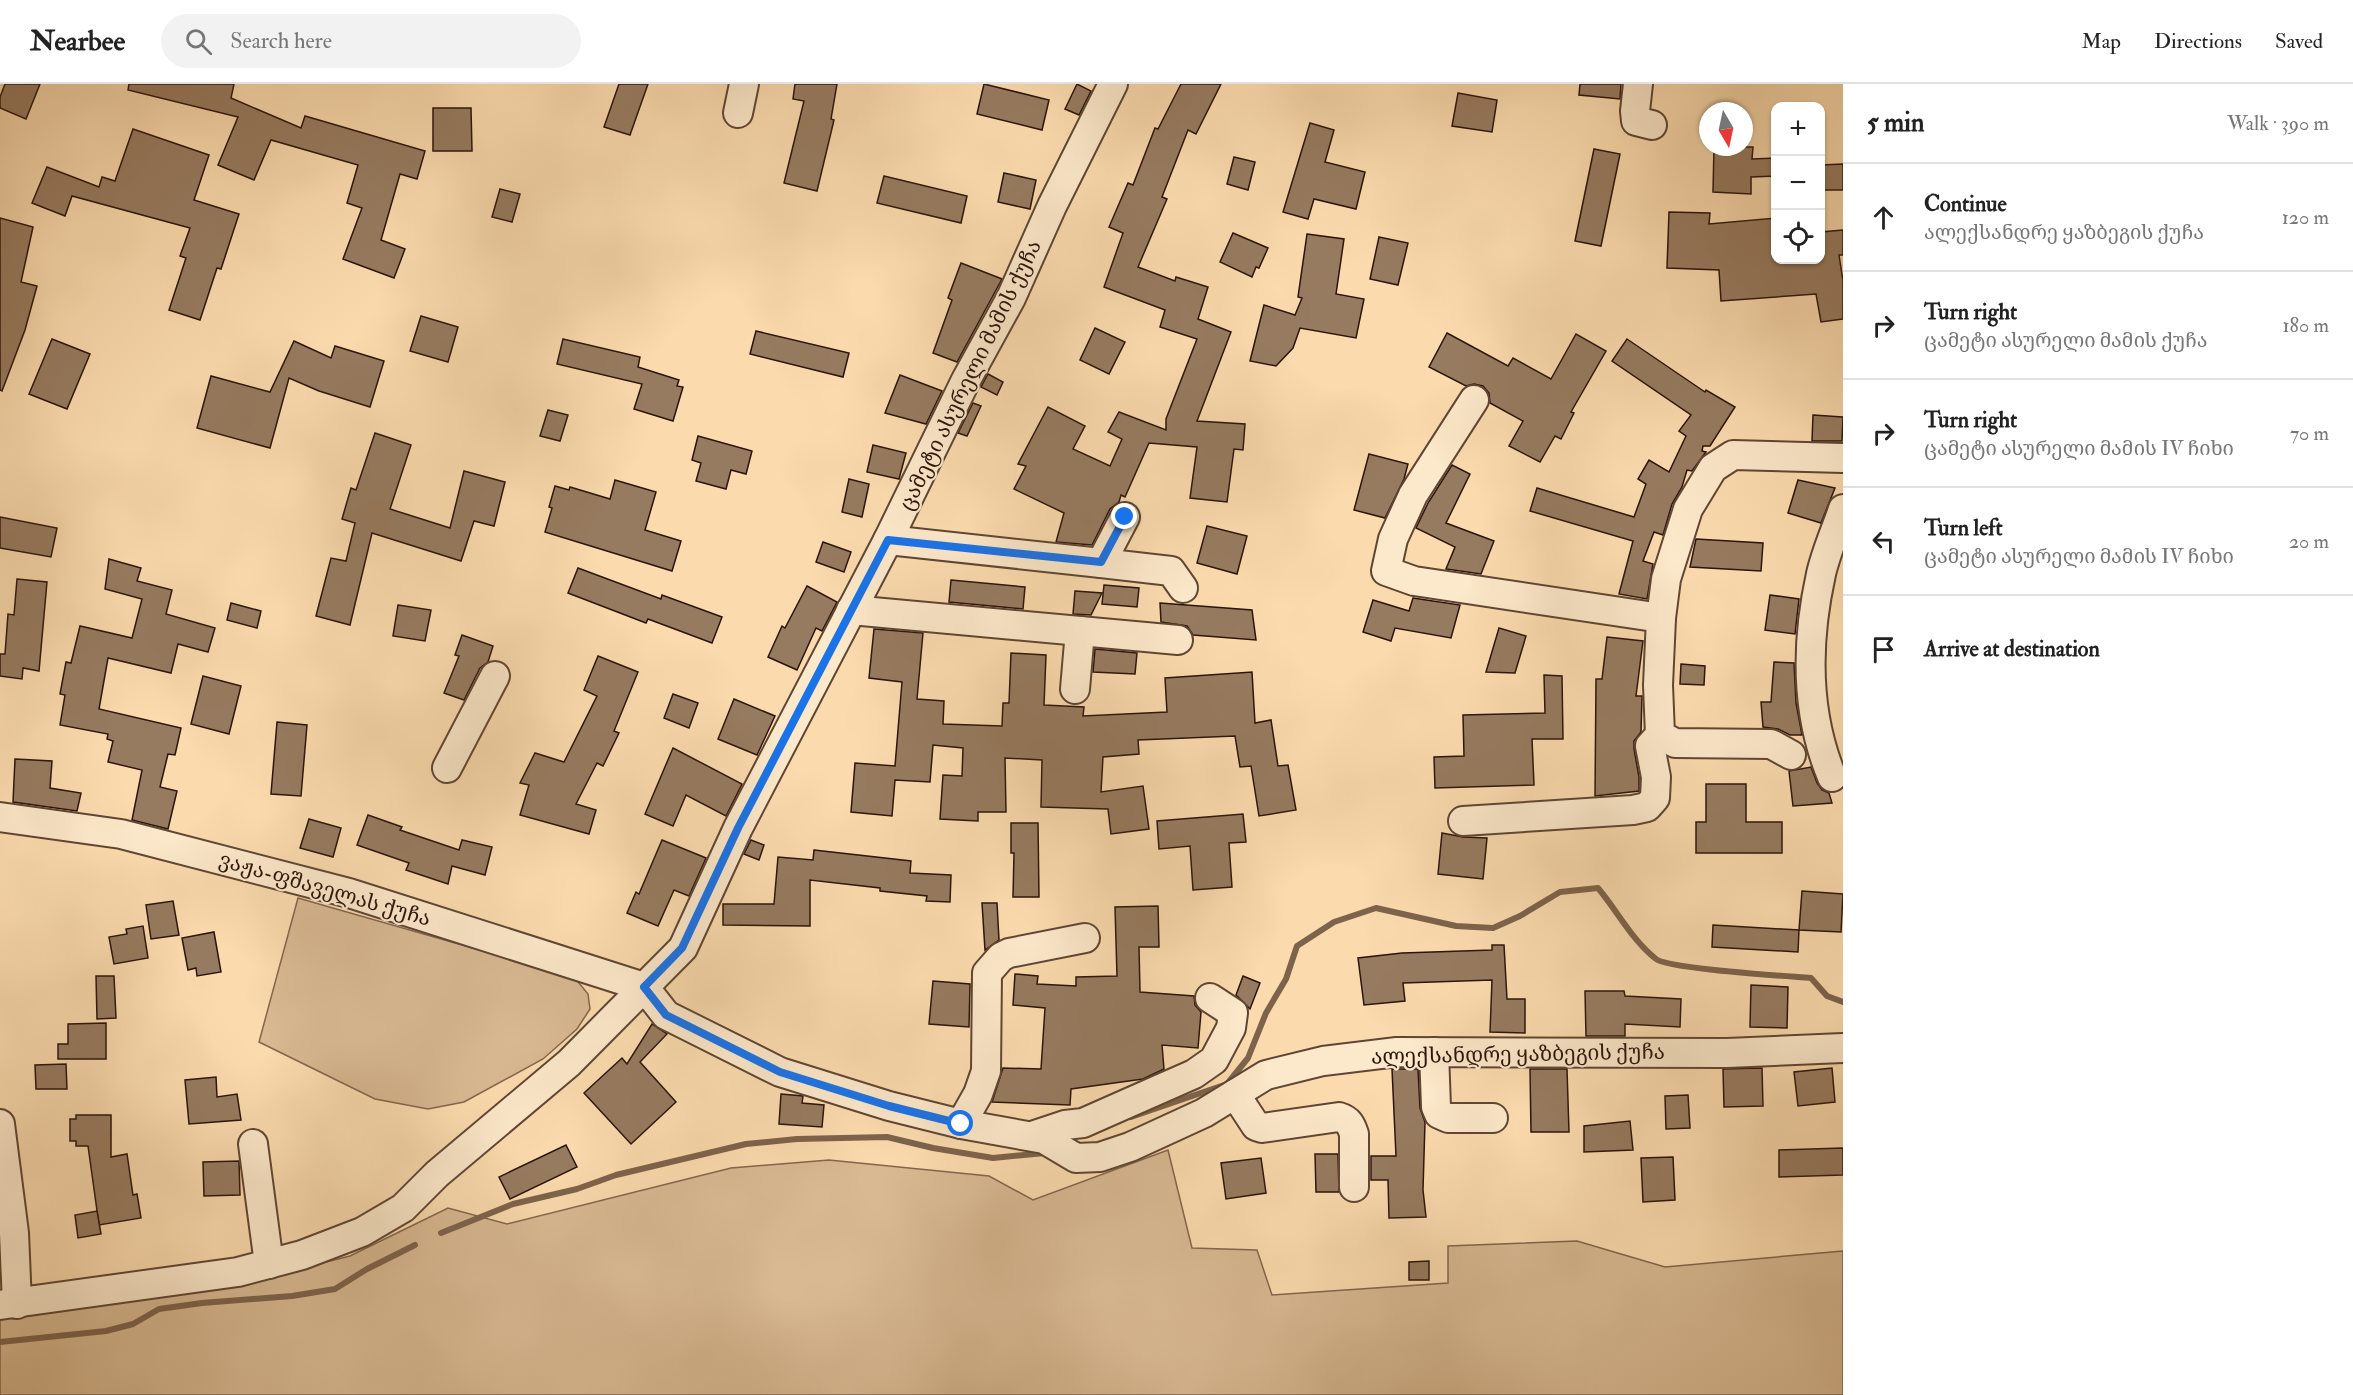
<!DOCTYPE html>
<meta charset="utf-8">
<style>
body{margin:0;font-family:"IM FELL Double Pica","Noto Serif Georgian",serif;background:#f2f2f2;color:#222}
.controls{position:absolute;right:18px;top:18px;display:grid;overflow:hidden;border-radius:12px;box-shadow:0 2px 4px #0004}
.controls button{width:54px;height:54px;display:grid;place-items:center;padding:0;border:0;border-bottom:2px solid #e0e0e0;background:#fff;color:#222;font:30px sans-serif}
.compass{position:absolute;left:1699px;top:18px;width:54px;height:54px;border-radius:50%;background:#fff;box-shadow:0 2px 4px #0004;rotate:171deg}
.stop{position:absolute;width:18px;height:18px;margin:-14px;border:4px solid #1a73e8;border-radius:50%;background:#fff}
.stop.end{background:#1a73e8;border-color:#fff;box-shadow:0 2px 6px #0008}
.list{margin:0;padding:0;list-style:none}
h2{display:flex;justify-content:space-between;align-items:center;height:78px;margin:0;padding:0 24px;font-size:26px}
h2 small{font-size:20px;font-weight:400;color:#767676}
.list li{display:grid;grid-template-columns:39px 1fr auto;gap:18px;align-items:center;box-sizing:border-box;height:108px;padding:0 24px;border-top:2px solid #e0e0e0}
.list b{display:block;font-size:22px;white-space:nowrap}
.list p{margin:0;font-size:20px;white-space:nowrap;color:#767676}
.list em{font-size:20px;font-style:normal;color:#767676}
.icon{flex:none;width:33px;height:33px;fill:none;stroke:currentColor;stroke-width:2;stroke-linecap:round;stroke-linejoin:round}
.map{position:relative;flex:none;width:1843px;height:1311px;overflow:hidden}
header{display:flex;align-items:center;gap:36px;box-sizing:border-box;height:84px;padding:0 30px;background:#fff;border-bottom:2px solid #e0e0e0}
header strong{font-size:28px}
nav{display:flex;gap:33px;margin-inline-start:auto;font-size:21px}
.search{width:420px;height:54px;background:#f2f2f2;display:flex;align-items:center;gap:15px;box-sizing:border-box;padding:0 21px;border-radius:33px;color:#767676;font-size:22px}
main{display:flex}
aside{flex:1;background:#fff}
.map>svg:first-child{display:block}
.green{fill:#d8b992;stroke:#82664e;stroke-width:1.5}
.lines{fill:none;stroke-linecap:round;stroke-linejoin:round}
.stream{stroke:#7d634c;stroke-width:6}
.building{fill:#977b60;stroke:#2b140b;stroke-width:1.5}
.minor-casing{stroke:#5f4634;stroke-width:32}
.minor{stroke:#fce8ca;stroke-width:28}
.route{stroke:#1a73e8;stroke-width:8}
.labels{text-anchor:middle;stroke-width:4.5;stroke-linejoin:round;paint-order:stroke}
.street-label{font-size:21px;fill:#2b140b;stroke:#fce8ca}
</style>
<header>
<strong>Nearbee</strong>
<div class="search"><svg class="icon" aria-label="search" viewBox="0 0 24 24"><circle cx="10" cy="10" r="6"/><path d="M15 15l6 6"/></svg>Search here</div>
<nav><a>Map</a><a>Directions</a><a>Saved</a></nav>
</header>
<main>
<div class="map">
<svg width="1843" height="1311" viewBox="0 0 1843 1311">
<rect width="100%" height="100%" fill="#fbdbae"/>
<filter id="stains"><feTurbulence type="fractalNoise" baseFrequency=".00333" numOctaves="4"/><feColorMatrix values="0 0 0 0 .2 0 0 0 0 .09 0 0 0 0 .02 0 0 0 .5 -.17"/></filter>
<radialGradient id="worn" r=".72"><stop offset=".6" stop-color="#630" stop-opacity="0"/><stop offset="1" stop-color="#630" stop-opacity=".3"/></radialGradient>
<g class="green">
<path d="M298 814 574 893 588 910 590 925 577 945 543 975 464 1018 428 1025 375 1015 259 958Z"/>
<path d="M1168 1066 1192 1164 1257 1166 1272 1211 1448 1199V1162L1577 1157 1665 1183 1843 1167V1311H0V1235L22 1233 270 1192 350 1172 448 1124 507 1140 731 1084 829 1076 989 1092 1033 1116Z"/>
</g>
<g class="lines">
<g class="stream">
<path d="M1131 1033 1227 1000 1248 974 1266 929 1286 895 1297 862 1334 838 1376 824 1456 842 1493 844 1520 832 1560 808 1598 804C1618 828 1632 856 1656 875 1669 885 1787 892 1811 894L1827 912 1843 918"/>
<path d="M441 1149 513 1120 577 1105 616 1091 746 1060 797 1055 887 1053 933 1064 993 1074 1045 1069"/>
<path d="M0 1258 106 1247 133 1240 159 1225 202 1219 292 1212 335 1205 367 1185 415 1161"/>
</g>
</g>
<g class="building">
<path d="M5 0H40L26 35 0 24V13Z"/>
<path d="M129 0H234L231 14 301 44 305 32 425 67 417 95 400 90 381 156 405 165 394 194 343 175 362 124 347 119 358 81 271 56 254 96 218 81 238 33 128 6Z"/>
<path d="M619 0H648L630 51 604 43Z"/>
<path d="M795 0H837L831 35 834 36 817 107 784 99 804 17 793 15Z"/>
<path d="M984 0 1049 16 1042 46 977 30Z"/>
<path d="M1077 0 1091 7 1079 31 1065 25Z"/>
<path d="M1181 0H1221L1196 50 1188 46 1162 113 1167 115 1138 183 1175 197 1176 193 1208 203 1198 235 1231 248 1197 337 1245 340 1243 366 1234 365 1227 418 1190 414 1197 363 1149 359 1125 413 1121 411 1119 418 1110 425 1092 461 1056 458 1064 429 1014 405 1026 382 1018 380 1048 323 1085 342 1073 365 1110 382 1122 355 1108 348 1119 328 1166 346V335L1197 255 1160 243 1165 226 1104 203 1123 149 1109 143 1128 99 1133 101 1155 44 1158 45Z"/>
<path d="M1580 0H1621L1620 15 1579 11Z"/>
<path d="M1458 9 1497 16 1492 48 1452 42Z"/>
<path d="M433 24H471L472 67H433Z"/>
<path d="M1310 39 1334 46 1325 78 1365 88 1356 125 1314 115 1308 135 1283 128Z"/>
<path d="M133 45 209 71 194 116 239 130 221 185 217 184 200 236 169 226 186 174 180 172 190 144 72 112 65 132 32 119 47 83 99 103 102 93 115 97Z"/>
<path d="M1714 63H1753L1752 75 1776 74V92L1751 93V110L1713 108Z"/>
<path d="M1594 65 1620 70 1601 162 1575 157Z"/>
<path d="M1234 73 1255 78 1248 106 1227 100Z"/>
<path d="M1843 80V106H1821V81Z"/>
<path d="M1004 89 1036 96 1030 125 998 118Z"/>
<path d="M884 92 967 112 961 139 877 119Z"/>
<path d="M500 105 520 110 512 138 492 133Z"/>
<path d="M1669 128 1710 129 1709 140 1776 134V176H1821V148L1843 146V171H1839L1843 197V235L1821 238 1816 210 1721 217 1719 186 1667 184Z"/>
<path d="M0 134 33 143 21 198 37 202 25 246 2 307 0 306Z"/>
<path d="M1233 149 1268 164 1259 184 1256 183 1252 193 1220 178Z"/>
<path d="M1307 150 1344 155 1336 210 1364 215 1356 254 1300 244 1293 264 1276 282 1250 277 1264 221 1295 231 1302 214 1298 213Z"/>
<path d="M1379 153 1408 159 1398 201 1370 195Z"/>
<path d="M961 179 1002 195 957 278 933 269 952 216 948 214Z"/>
<path d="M421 232 458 243 448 278 410 267Z"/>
<path d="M1095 244 1125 258 1109 290 1080 276Z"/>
<path d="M756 247 849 269 843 293 750 270Z"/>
<path d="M1447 249 1508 282 1513 274 1551 295 1576 250 1606 267 1571 328 1574 329 1561 355 1555 352 1540 378 1509 362 1523 337 1490 319 1489 309 1483 302 1474 300 1466 302 1429 283Z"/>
<path d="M52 255 90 270 67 325 29 310Z"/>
<path d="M563 255 640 273 638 283 679 296 677 302 683 303 673 337 634 325 642 300 557 280Z"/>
<path d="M1627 255 1705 308 1706 306 1735 323 1710 362H1703L1702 367 1706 368 1692 387 1687 386 1682 403 1672 420 1663 451 1654 448 1643 477 1653 480 1647 515 1619 510 1633 457 1530 427 1537 404 1634 433 1646 400 1638 395 1649 376 1669 388 1686 352 1679 347 1691 331 1612 277Z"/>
<path d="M294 257 331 274 335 262 384 277 370 323 319 307 289 294 270 364 197 344 211 292 270 308Z"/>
<path d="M988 290 1003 298 997 311 981 303Z"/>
<path d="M900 291 942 307 926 340 885 329Z"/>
<path d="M973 319 981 322 967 352 958 349Z"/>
<path d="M548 326 568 331 560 357 540 352Z"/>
<path d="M1813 331 1843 333 1842 357H1812Z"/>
<path d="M375 349 411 361 390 425 450 444 464 387 505 398 494 442 474 437 461 477 372 449 350 541 316 532 331 474 346 477 355 439 342 435 351 404 356 406Z"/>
<path d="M698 352 752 367 746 390 731 386 726 405 696 397 701 379 692 376Z"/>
<path d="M873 361 906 369 899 395 867 388Z"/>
<path d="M1369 370 1408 380 1404 395 1385 434 1354 426Z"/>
<path d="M1452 381 1470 390 1446 439 1494 457 1481 490 1446 485 1455 463 1416 444 1428 419Z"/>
<path d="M849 395 869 400 862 433 842 428Z"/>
<path d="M615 396 656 408 645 446 681 457 672 487 545 448 552 424 549 423 555 402 569 406 570 403 610 415Z"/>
<path d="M1798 396 1835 404 1821 439 1788 429Z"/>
<path d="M0 433 57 444 51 473 0 464Z"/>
<path d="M1207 442 1247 452 1237 490 1197 479Z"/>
<path d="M1696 455 1763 459 1761 487 1690 483Z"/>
<path d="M823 458 851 468 844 488 816 478Z"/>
<path d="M109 475 141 484 137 497 172 506 166 530 215 544 208 568 178 560 171 589 108 574 99 625 181 644 175 671 168 670 160 703 177 707 168 745 132 736 142 686 108 678 113 657 107 655 108 650 60 641 65 611 60 610 66 578 71 579 80 542 132 554 142 515 105 505Z"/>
<path d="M578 484 661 515 662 511 722 533 712 559 648 535 646 539 568 509Z"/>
<path d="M17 495 47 498 39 587 23 584 22 595 0 592V570H5L8 530 14 531Z"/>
<path d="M951 496 1025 503 1023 525 949 518Z"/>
<path d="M1104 501 1139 504 1137 523 1102 520Z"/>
<path d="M807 502 837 518 822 547 816 544 797 586 768 573 782 542 785 544Z"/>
<path d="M1075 507 1102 509 1091 531 1073 530Z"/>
<path d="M1770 511 1799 515 1795 550 1765 546Z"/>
<path d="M1413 514 1460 521 1451 554 1395 544 1391 557 1363 548 1373 516 1409 527Z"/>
<path d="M231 519 261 527 257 544 227 536Z"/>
<path d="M1160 519 1252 526 1256 556 1193 551 1187 542 1161 538Z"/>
<path d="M398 521 431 526 425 557 393 552Z"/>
<path d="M1499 544 1526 552 1515 589 1486 588Z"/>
<path d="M874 545 923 549 917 615 944 617 943 640 1002 642 1003 619H1009L1011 569 1046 571 1044 621 1084 623 1083 632 1167 628 1165 594 1252 588 1255 639 1271 636 1278 682 1288 681 1296 726 1259 732 1251 682 1240 683 1235 652 1138 656 1139 670 1103 673 1101 708 1143 702 1149 745 1111 750 1108 725 1041 723 1042 676 1005 674 1006 728H978V737L940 735 943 691 962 692 963 664 933 661 930 698 895 696 892 732 851 728 855 679 895 682 902 598 869 594Z"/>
<path d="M462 551 493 562 488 578 480 584 464 616 444 609 459 572 455 571Z"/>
<path d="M1607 553 1643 557 1636 612H1642L1641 648 1634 657V665L1639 693V707L1595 712 1596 595H1602Z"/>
<path d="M1095 565 1137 569 1135 590 1093 588Z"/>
<path d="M598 572 638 588 614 647 619 649 603 682 597 679 576 720 596 726 589 750 520 731 529 701 520 699 535 669 564 678 597 612 584 606Z"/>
<path d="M1774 578 1794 579 1796 619 1802 651H1790L1778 645 1763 643 1761 618H1771Z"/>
<path d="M1681 580 1705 582 1704 601 1680 600Z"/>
<path d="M1544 591 1562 592 1563 655H1532L1534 701 1435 704 1434 673 1464 672 1463 631 1545 629Z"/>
<path d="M203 592 241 602 229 650 191 640Z"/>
<path d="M673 610 698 619 689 644 664 634Z"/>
<path d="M734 615 775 632 757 671 718 655Z"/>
<path d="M277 638 307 641 301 712 271 710Z"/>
<path d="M673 664 742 700 726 732 686 711 673 742 645 730Z"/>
<path d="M15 675 52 677 50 704 81 709 77 727 13 718Z"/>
<path d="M1811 683 1817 699 1822 706 1829 709 1832 719 1793 722 1789 687Z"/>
<path d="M1706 700H1746V738H1782V769H1696V738H1706Z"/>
<path d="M1243 730 1246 758 1229 759 1232 803 1193 806 1190 762 1159 765 1157 737Z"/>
<path d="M368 731 402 743 400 746 459 766 462 756 492 763 485 791 452 782 448 800 406 786 409 779 357 761Z"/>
<path d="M309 735 341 744 333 773 300 764Z"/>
<path d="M1011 739H1038L1039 813H1013L1014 769H1011Z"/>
<path d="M1442 749 1463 753 1487 754 1483 795 1438 790Z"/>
<path d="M662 756 706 774 689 812 674 806 658 842 627 829 636 808 639 810Z"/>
<path d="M751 756 764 761 759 776 744 770Z"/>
<path d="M814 766 911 777 910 789 951 791 950 818 926 817 927 812 880 807V804L810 796V842L723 841V820H774L778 773 813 776Z"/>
<path d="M1802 807 1843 810 1841 848 1799 846Z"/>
<path d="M173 817 179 851 151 855 146 821Z"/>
<path d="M982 819H997L999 856 985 866Z"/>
<path d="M1158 822 1159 863H1139L1140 908 1194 912 1195 921 1201 928 1198 964 1162 961 1164 985 1143 995 1071 1005 1070 1021 992 1018 1003 984 1041 985 1045 924 1013 921 1015 890 1038 892 1037 900 1076 902V893L1117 892 1115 823Z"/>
<path d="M1713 841 1799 846 1798 868 1712 863Z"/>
<path d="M143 842 148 874 114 880 109 853 127 850 126 845Z"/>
<path d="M214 848 221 888 197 892 196 884 188 886 182 854Z"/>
<path d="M1492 861H1504L1507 915H1525V949L1490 948 1492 896 1403 899 1405 917 1364 921 1358 874 1402 869 1492 866Z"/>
<path d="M96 892H114L116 934 97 935Z"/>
<path d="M1243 892 1260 899 1250 925 1236 911Z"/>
<path d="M933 897 970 900 969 943 929 940Z"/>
<path d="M1751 901 1788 903 1787 944 1750 943Z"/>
<path d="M1585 907H1624L1625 912 1681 915 1680 943 1625 940V952H1586Z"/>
<path d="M106 939V975H58V960H68V940Z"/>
<path d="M652 940 667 950 640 978 676 1018 631 1060 584 1009 622 974 627 980Z"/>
<path d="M66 980 67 1005H36L35 981Z"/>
<path d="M1762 984 1763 1022 1724 1023 1723 985Z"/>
<path d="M1832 984 1835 1018 1798 1022 1794 988Z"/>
<path d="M1392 985H1418L1420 1024 1425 1038 1423 1106 1426 1133 1389 1134 1388 1096H1371V1072H1396Z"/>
<path d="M1530 985H1567L1569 1048H1531Z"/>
<path d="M216 993 217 1013 237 1010 241 1036 189 1040 185 996Z"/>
<path d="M781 1010 803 1012 802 1019 824 1021 822 1043 779 1040Z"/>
<path d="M1688 1011 1690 1044 1666 1045 1665 1012Z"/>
<path d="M76 1031H111V1073L127 1070 133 1111 137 1110 141 1134 99 1141 88 1062H76V1057H70V1035H76Z"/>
<path d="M1630 1037 1633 1066 1584 1068V1042Z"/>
<path d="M566 1061 577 1083 510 1115 499 1093Z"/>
<path d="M1843 1064V1091L1779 1093V1066Z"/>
<path d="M1315 1070H1338L1339 1108H1316Z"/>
<path d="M1673 1073 1675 1116 1643 1118 1641 1074Z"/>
<path d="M1261 1074 1266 1109 1226 1115 1221 1079Z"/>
<path d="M239 1077 240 1111 204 1112 203 1078Z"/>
<path d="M97 1127 101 1150 78 1154 75 1131Z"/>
<path d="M1429 1177V1196H1409V1178Z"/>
</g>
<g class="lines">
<g class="minor-casing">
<g id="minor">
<path d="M1638 0 1635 27 1636 37 1652 41"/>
<path d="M738 29 744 0"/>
<path d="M1474 316 1413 411 1393 455 1386 487 1414 497 1661 534"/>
<path d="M888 456 1101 479 1125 433"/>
<path d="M1101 479 1171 487 1183 504"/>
<path d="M851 526 1178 556"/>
<path d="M1075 605 1080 547"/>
<path d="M1791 671 1771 660 1675 659 1660 651 1658 601 1661 534 1666 495 1688 425 1713 384 1733 371 1843 374"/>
<path d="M447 684 495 592"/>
<path d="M1832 693C1805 628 1806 558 1821 490 1826 468 1836 446 1843 425"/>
<path d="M0 733 121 750 349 809 644 903"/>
<path d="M1463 737 1633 726 1647 723 1655 714 1656 693 1650 662 1660 651"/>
<path d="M644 903 666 931 780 988 889 1022 961 1040 1044 1055 1076 1074 1100 1073 1130 1063 1204 1029 1266 991 1323 977 1397 968 1727 969 1843 964"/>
<path d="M1434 968 1436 1023 1439 1030 1448 1034H1493"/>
<path d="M1235 1010 1256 1042 1262 1044 1339 1033C1349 1036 1351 1041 1354 1050V1103"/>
<path d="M0 1040 14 1149 17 1220"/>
<path d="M961 1040 978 1010 986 987 987 889 1001 873 1009 869 1085 854"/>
<path d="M1032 1052 1065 1041 1083 1039 1194 990 1214 976 1231 944 1233 929 1210 914"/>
<path d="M253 1060 269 1180"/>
<path d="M0 1221 238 1188 302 1171 362 1148 403 1124 437 1090 569 979 683 864 738 744 888 456 966 296 1011 214 1052 122 1113 0"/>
</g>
</g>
<use href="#minor" class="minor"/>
</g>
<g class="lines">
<path class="route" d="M961 1040 889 1022 780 988 666 931 644 903 682 864 738 744 888 456 1101 478 1125 433"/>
</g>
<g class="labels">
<g class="street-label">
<text transform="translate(970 291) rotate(-64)" y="7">ცამეტი ასურელი მამის ქუჩა</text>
<text transform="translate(325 805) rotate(16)" y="7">ვაჟა-ფშაველას ქუჩა</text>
<text transform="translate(1518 970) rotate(-1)" y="7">ალექსანდრე ყაზბეგის ქუჩა</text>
</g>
</g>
<rect width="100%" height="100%" filter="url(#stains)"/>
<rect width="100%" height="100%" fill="url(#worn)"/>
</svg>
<div class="controls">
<button>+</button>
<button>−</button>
<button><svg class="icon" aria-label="locate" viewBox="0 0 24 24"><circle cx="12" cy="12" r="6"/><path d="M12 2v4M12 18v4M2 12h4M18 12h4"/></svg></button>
</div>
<svg class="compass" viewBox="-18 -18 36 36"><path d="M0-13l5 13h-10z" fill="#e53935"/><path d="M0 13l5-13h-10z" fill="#767676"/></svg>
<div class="stop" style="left:961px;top:1040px"></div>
<div class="stop end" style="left:1125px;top:433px"></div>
</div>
<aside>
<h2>5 min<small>Walk · 390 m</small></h2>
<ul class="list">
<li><svg class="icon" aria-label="ahead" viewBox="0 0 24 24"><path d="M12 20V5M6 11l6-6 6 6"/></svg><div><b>Continue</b><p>ალექსანდრე ყაზბეგის ქუჩა</p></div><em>120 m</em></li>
<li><svg class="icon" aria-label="right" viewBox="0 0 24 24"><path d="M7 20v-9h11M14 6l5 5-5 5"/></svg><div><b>Turn right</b><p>ცამეტი ასურელი მამის ქუჩა</p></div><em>180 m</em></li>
<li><svg class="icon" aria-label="right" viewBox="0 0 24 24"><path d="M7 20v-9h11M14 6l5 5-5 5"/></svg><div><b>Turn right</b><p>ცამეტი ასურელი მამის IV ჩიხი</p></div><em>70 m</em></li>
<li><svg class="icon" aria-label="left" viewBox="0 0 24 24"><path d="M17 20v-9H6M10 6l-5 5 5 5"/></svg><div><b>Turn left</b><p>ცამეტი ასურელი მამის IV ჩიხი</p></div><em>20 m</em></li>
<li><svg class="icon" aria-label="arrive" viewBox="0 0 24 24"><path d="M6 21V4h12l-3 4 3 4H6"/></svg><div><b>Arrive at destination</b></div></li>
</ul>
</aside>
</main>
